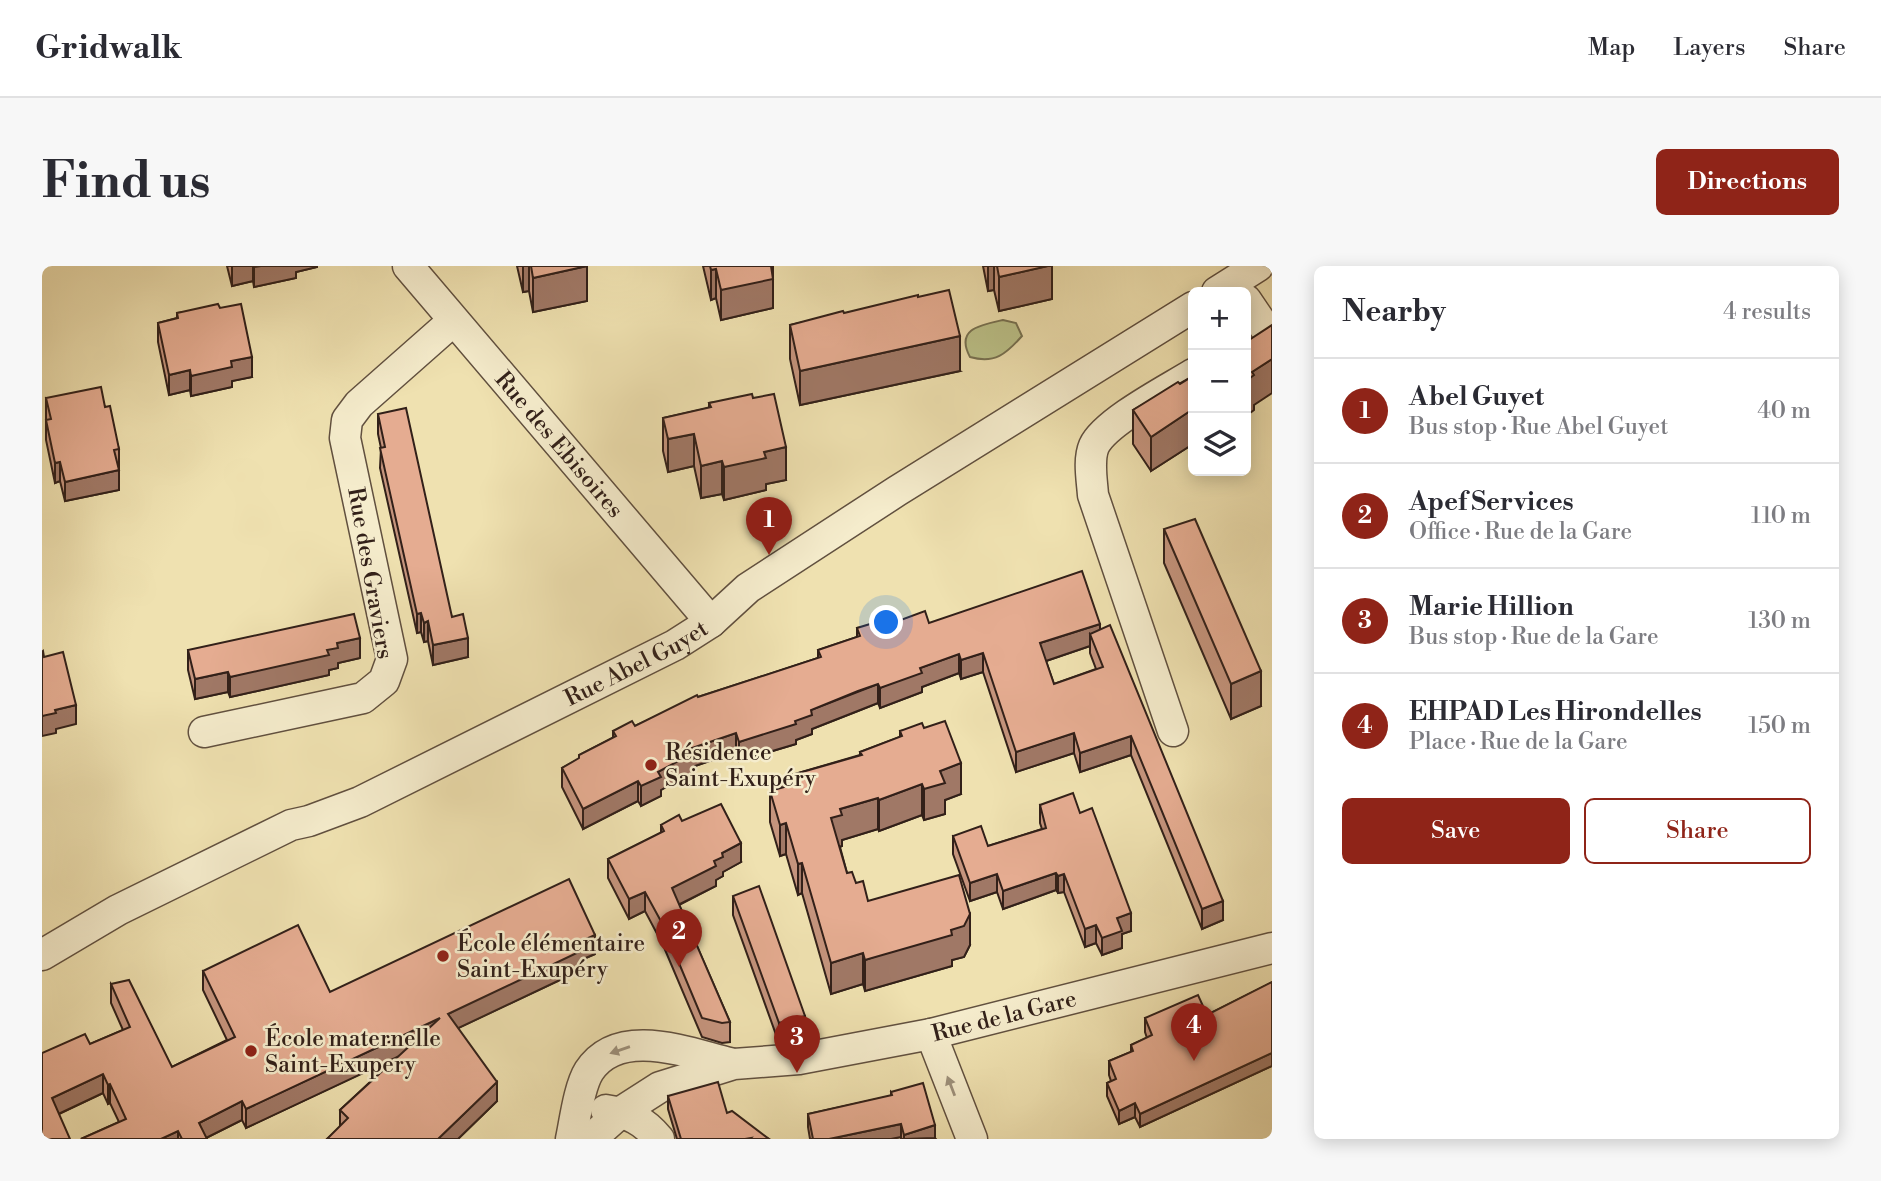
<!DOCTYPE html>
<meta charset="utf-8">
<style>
body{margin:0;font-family:"Libre Bodoni",serif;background:#f7f7f7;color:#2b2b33}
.controls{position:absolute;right:21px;top:21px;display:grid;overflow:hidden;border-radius:10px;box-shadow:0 4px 18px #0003}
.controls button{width:63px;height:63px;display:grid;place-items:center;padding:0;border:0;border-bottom:2px solid #e1e1e2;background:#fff;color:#2b2b33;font:35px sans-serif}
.you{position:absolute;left:845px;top:357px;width:24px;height:24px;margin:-18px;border:5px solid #fff;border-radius:50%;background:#1a73e8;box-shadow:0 0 0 10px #1a73e833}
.badge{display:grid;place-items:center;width:46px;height:46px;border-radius:50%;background:#8f2418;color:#fff;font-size:23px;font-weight:700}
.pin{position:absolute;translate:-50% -58px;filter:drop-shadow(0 2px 4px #0008)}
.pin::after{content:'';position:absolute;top:37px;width:24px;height:21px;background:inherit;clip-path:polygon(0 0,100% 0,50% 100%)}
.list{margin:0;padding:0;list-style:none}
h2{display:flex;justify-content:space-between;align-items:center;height:91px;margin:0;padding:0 28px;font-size:30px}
h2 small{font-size:23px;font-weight:400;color:#7c7c81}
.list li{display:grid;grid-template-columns:46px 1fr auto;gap:21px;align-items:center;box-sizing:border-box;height:105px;padding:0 28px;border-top:2px solid #e1e1e2}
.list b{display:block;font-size:26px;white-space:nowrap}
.list p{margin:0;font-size:23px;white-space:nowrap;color:#7c7c81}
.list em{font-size:23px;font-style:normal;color:#7c7c81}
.actions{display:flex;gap:14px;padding:21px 28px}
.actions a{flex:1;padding:16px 0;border:2px solid #8f2418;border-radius:10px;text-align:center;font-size:24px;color:#8f2418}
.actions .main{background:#8f2418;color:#fff}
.icon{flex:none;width:38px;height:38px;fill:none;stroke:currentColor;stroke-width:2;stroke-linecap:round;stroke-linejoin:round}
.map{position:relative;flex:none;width:1230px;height:873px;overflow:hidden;border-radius:10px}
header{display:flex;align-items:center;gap:42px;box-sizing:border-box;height:98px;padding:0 35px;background:#fff;border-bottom:2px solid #e1e1e2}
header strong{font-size:33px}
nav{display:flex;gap:38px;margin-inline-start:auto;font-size:24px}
.intro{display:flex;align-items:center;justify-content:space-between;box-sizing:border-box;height:168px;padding:0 42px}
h1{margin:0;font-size:49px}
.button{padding:18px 32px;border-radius:10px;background:#8f2418;color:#fff;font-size:24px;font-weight:700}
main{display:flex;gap:42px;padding:0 42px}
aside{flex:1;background:#fff;border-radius:10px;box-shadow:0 4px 18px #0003}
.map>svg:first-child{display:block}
.green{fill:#bcc289;stroke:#777151;stroke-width:2}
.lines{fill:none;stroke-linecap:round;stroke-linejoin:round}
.minor-casing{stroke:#61503f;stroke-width:33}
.minor{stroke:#f5eccc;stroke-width:30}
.wall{fill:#c5947d;stroke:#322019;stroke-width:2;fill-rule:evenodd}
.shaded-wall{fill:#a07866;stroke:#322019;stroke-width:2}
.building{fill:#e5ac91;stroke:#322019;stroke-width:2}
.oneway{fill:#9d907b}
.poi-dot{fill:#8f2418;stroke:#f5eccc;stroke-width:2.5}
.labels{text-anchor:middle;stroke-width:5;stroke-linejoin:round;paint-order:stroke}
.street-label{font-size:23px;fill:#322019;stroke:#f5eccc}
.poi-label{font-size:23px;fill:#322019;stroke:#f5eccc;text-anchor:start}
</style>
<header>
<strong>Gridwalk</strong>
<nav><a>Map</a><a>Layers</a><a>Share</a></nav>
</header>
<div class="intro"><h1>Find us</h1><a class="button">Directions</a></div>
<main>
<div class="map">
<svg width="1230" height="873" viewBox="0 0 1230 873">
<rect width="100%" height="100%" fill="#efe1b0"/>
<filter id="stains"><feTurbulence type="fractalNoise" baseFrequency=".00286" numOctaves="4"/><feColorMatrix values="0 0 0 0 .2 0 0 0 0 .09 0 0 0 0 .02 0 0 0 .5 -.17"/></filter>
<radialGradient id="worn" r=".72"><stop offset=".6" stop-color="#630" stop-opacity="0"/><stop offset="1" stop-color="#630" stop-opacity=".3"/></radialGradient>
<path class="green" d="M961 54 974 57 980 70C964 88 953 98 928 91 913 63 938 59 961 54Z"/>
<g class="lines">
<g class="minor-casing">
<g id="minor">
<path id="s1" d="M366 0 669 356"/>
<path d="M1175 26 1216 0"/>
<path d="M1204 34 1223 62"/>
<path d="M1131 465 1051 229C1050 214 1046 194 1052 180 1063 156 1127 123 1151 108"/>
<path d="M162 466 321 432 342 415 350 393 303 172 305 154 317 138 411 55"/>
<path id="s2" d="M0 689 76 644 249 559 267 555 318 536 633 379 669 356 706 322 855 225 1151 41"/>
<path d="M889 768 930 873"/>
<path d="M564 844C587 847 602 855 617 873"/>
<path d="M529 873C533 854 537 821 547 805 577 759 646 787 688 797"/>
<path id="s3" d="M549 873 579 846 618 821 692 798 757 793 889 768 1230 682"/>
</g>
</g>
<use href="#minor" class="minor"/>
</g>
<g class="wall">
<path d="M185 0H275V1L254 6V12L212 21 211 15 190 20Z"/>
<path d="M475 0H545V35L491 46 487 25 481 26Z"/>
<path d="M661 0H731V42L679 54 674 32 669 34Z"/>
<path d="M941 0H1010V33L957 45 952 24 946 25Z"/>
<path d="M178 42 210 111 190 115V121L149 130 148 124 127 129 116 76V57L135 52V47Z"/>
<path d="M802 47 918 105 758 139 748 93V59Z"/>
<path d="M1151 110V178L1109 205 1091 178V144Z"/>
<path d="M4 132 63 141 77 183V224L23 235 18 215 13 217 4 174Z"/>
<path d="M711 132 744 214 724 218V224L682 234 680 228 659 232 652 200 626 206 621 185V152L667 142V137Z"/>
<path d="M336 148 410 351 426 391 391 399 386 375 382 376 379 366 375 367 338 202 339 182 336 168Z"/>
<path d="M1122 263 1219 440 1189 453 1122 297Z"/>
<path d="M887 357 1058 364 1181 654 1160 663 1089 489 1038 506 1032 487 974 506 941 406 919 413 917 407 880 421V426L838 442 836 437 816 445 770 463V468L754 474V478L697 495 694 486 653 500V505L619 524V530L599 540 596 535 541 563 520 521V502L537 493V489L571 472V465L593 460 656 431 776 392V384L815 371V362ZM1048 380V387L1054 403 1012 418 1004 395Z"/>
<path d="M146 384 318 392 296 397V402L287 404V409L188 431 186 426 153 433 146 404Z"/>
<path d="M882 462 919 528 903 534V548L882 554 880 549 837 565 836 563 800 574V580L798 581 805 607 826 635 928 679 922 691 910 694V700L823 725 821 718 789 728 760 627 756 629 744 588 738 590 728 556V525L739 521V512L818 489V486L858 471V465Z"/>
<path d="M998 539 1038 547 1089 665 1080 668V682L1060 689 1054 677 1043 681 1022 626 1016 627 1014 624 961 643 955 626 928 635 911 588V570L946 580 1000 563 998 557Z"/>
<path d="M640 555 699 596 681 606V610L674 614V620L637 639 688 756V776L680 777 660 771 621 679 603 645 587 653 566 612V593L619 567V559Z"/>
<path d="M691 630 763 770 737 777 691 649Z"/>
<path d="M553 688 539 694V704L416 762 455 835 416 873H285L298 861V844L356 790 204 862 200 854 164 872 165 873H39L77 856 68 837 66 838 61 827 17 848 0 873 48 778 81 764 69 737V718L130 801 185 774 161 724V705L288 726Z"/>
<path d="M1230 716V800L1098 861 1093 851 1077 858 1065 830V817L1069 815 1067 809V795L1089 786V779L1105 772 1103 766V752L1165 749Z"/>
<path d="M849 826 893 872 859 873V871L849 873H768L766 861V848L849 830Z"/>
<path d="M626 830 685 847 727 873H635L626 843Z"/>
</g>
<g class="shaded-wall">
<path d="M190 0H211V15L190 20Z"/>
<path d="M219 0H275V1L254 6V12L212 21V1Z"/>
<path d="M481 0H487V25L481 26Z"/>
<path d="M545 0V35L491 46V12Z"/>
<path d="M727 0H731V42L679 54V24Z"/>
<path d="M946 0H952V24L946 25Z"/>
<path d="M1005 0H1010V33L957 45V11Z"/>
<path d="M674 3V32L669 34V4Z"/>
<path d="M918 70V105L758 139V105Z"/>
<path d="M210 91V111L190 115V121L149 130V110L189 95Z"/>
<path d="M1230 93V127L1212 139V144L1204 150V115L1210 106Z"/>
<path d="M148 104V124L127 129V109Z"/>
<path d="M1151 143V178L1109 205V171Z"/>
<path d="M652 168V200L626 206V173Z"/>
<path d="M744 181V214L724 218V224L682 234V201L722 186Z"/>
<path d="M680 195V228L659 232V200Z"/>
<path d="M18 196V215L13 217V197Z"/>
<path d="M77 204V224L23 235V216Z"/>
<path d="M379 347V366L375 367V348Z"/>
<path d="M386 355V375L382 376V357Z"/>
<path d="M1058 358V377L1048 368V380L998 397V377Z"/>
<path d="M318 372V392L296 397V402L287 404V409L188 431V411L285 384 295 377Z"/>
<path d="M426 372V391L391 399V379Z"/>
<path d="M941 387V406L919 413V394Z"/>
<path d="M917 388V407L880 421V426L838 442V422L878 402Z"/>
<path d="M1219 405V440L1189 453V418Z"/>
<path d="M186 406V426L153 433V413Z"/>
<path d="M836 418V437L770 463V468L754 474V478L697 495V476L753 455 769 444Z"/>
<path d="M34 439V458L14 463V467L0 470V450L13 444Z"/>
<path d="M694 467V486L653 500V505L619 524V530L599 540V520L616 506 650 482Z"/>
<path d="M1032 467V487L974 506V486Z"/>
<path d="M1089 470V489L1038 506V487Z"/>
<path d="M919 497V528L903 534V548L882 554V523L898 505Z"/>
<path d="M596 515V535L541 563V543Z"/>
<path d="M880 518V549L837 565V534Z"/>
<path d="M836 532V563L800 574V580L789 583V552L798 543Z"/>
<path d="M744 557V588L738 590V559Z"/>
<path d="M699 577V596L681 606V610L674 614V620L630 642V622L672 595 680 587Z"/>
<path d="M760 597V627L756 629V598Z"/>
<path d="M1014 607V624L961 643V625Z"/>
<path d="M955 608V626L928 635V617Z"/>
<path d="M1022 608V626L1016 627V610Z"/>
<path d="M603 626V645L587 653V633Z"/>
<path d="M1181 635V654L1160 663V643Z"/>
<path d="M1089 647V665L1080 668V682L1060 689V672L1075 652Z"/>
<path d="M928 648V679L922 691 910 694V700L823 725V694L909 664Z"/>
<path d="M1054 659V677L1043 681V663Z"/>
<path d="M553 669V688L539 694V704L406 767V748L535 677Z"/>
<path d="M821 687V718L789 728V697Z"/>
<path d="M763 750V770L737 777V757Z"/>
<path d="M398 752V771L204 862V843Z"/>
<path d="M1230 787V800L1098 861V848Z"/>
<path d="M61 808V827L10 851V832Z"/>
<path d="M455 816V835L416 873H396Z"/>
<path d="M68 818V837L66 838V819Z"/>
<path d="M200 835V854L162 873 157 857Z"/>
<path d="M1093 837V851L1077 858V845Z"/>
<path d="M859 858V871L849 873H787Z"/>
<path d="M893 859V872L862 873V869Z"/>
<path d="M136 865V873H119Z"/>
</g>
<g class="building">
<path d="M489 0H545L491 12Z"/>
<path d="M668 0H729L731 13 679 24 674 3 669 4Z"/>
<path d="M955 0H1006L957 11Z"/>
<path d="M907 24 918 70 758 105 748 59 801 45 802 47 876 29V31Z"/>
<path d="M176 38 178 42 199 38 210 91 189 95 190 101 149 110 148 104 127 109 116 57 136 52 135 47Z"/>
<path d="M1230 59V93L1210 106 1212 109 1204 115V76Z"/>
<path d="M1151 110V143L1109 171 1091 144 1136 116 1138 118Z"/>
<path d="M59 121 63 141 68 140 77 183 72 184 77 204 23 216 18 196 13 197 4 154 9 153 4 132Z"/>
<path d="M710 128 711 132 732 128 744 181 722 186 724 192 682 201 680 195 659 200 652 168 626 173 621 152 669 141 667 137Z"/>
<path d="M364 142 410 351 421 348 426 372 391 379 386 355 382 357 379 347 375 348 338 182 343 181 336 148Z"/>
<path d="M1153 253 1219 405 1189 418 1122 263Z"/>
<path d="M1040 305 1058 358 998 377 1012 418 1061 401 1048 368 1068 359 1181 635 1160 643 1089 470 1038 487 1032 467 974 486 941 387 919 394 917 388 878 402 880 407 838 422 836 418 816 425 769 444 770 449 753 455 754 458 697 476 694 467 650 482 653 486 616 506 619 511 599 520 596 515 541 543 520 502 537 492V489L574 470 571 465 590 455 593 460 655 429 656 431 779 391 776 384 818 370 815 362 838 355 840 361 883 345 887 357Z"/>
<path d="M312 348 318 372 295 377 296 382 285 384 287 389 188 411 186 406 153 413 146 384Z"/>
<path d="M1 385 2 391 21 386 34 439 13 444 14 447 0 450V386Z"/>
<path d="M903 455 919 497 898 505 903 517 882 523 880 518 837 534 836 532 798 543 800 549 789 552 805 607 810 606 814 617 821 615 826 635 917 609 928 648 922 660 909 664 910 669 823 694 821 687 789 697 760 597 756 598 744 557 738 559 728 525 742 521 739 512 820 489 818 486 860 470 858 465 880 457 882 462Z"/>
<path d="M1031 527 1038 547 1050 542 1089 647 1075 652 1080 665 1060 672 1054 659 1043 663 1022 608 1016 610 1014 607 961 625 955 608 928 617 911 570 939 560 946 580 1004 562 998 539Z"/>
<path d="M679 538 699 577 680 587 681 591 672 595 674 600 630 622 688 756 680 757 660 752 621 659 603 626 587 633 566 593 622 565 619 559 637 549 640 555Z"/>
<path d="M527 613 553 669 535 677 539 685 406 748 455 816 396 873H285L306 852 298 844 398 752 204 843 200 835 157 857 165 873H140L136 865 119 873H39L84 853 68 818 66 819 61 808 10 832 28 873H0V787L43 768 48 778 88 761 69 718 87 714 130 801 193 771 161 705 256 659 288 726Z"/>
<path d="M717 620 763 750 737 757 691 630Z"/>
<path d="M1230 716V787L1098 848 1093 837 1077 845 1065 817 1074 813 1067 795 1091 785 1089 779 1110 769 1103 752 1156 729 1165 749Z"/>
<path d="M676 816 685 847 690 845 727 873H708L709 872 703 873H639L626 830Z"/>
<path d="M881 817 893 859 862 869 859 858 787 873H771L766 848 850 829 849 826Z"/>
</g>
<defs><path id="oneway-solid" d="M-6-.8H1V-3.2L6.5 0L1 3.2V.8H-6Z" transform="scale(1.75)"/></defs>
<g class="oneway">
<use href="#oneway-solid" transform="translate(578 784) rotate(161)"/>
<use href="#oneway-solid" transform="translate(909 820) rotate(-111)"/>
</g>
<g class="poi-dot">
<circle cx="609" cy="499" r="7"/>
<circle cx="401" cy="690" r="7"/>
<circle cx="209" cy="785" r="7"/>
</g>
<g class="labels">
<g class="street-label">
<text dy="8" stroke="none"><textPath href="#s1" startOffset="234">Rue des Ebisoires</textPath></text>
<text transform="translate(329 307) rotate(80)" y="8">Rue des Graviers</text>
<text dy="8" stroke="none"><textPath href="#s2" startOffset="663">Rue Abel Guyet</textPath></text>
<text dy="8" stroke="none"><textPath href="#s3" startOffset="439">Rue de la Gare</textPath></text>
</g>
<g class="poi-label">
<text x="623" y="494">Résidence<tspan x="623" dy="26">Saint-Exupéry</tspan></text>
<text x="415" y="685">École élémentaire<tspan x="415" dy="26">Saint-Exupéry</tspan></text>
<text x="223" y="780">École maternelle<tspan x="223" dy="26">Saint-Exupery</tspan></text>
</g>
</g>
<rect width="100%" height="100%" filter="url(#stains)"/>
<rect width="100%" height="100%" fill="url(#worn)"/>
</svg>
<div class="controls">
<button>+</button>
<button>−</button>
<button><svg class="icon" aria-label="layers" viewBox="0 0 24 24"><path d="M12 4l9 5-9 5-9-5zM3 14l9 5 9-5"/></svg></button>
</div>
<div class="you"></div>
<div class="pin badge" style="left:727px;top:289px">1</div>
<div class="pin badge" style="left:637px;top:701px">2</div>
<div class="pin badge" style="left:755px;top:807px">3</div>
<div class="pin badge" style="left:1152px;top:795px">4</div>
</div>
<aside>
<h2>Nearby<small>4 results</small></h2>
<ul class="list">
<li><span class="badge">1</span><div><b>Abel Guyet</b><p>Bus stop · Rue Abel Guyet</p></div><em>40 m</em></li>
<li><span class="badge">2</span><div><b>Apef Services</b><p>Office · Rue de la Gare</p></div><em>110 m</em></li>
<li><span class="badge">3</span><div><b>Marie Hillion</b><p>Bus stop · Rue de la Gare</p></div><em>130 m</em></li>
<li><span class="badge">4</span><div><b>EHPAD Les Hirondelles</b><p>Place · Rue de la Gare</p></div><em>150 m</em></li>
</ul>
<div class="actions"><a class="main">Save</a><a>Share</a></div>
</aside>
</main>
